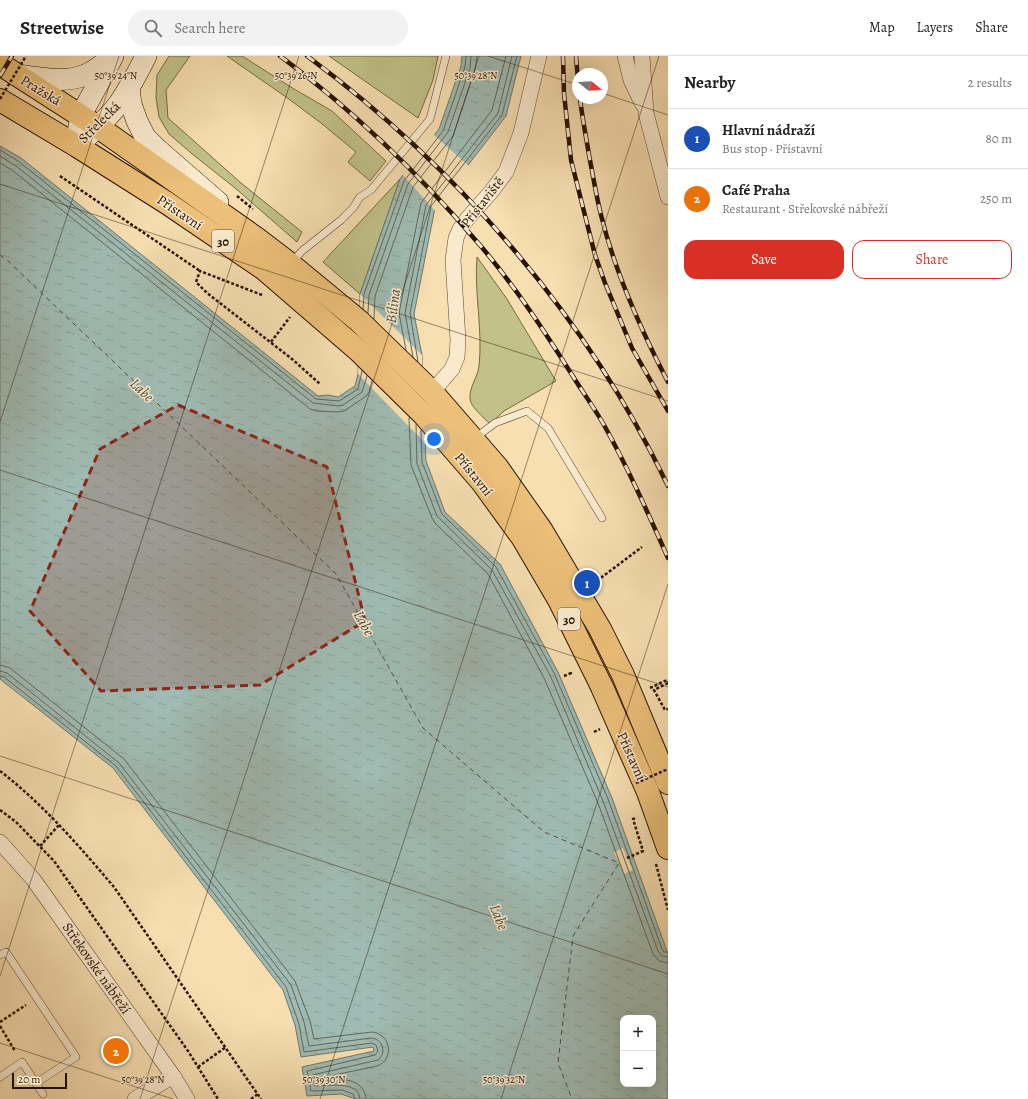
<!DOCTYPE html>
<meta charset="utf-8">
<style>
body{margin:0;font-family:Alegreya,serif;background:#f2f2f2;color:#222}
.controls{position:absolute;right:12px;bottom:12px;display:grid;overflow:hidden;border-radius:8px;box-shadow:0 4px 16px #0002}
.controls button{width:36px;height:36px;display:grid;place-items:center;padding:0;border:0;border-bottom:1px solid #e0e0e0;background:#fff;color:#222;font:20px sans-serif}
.compass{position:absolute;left:572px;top:12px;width:36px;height:36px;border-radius:50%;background:#fff;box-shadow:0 4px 16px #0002;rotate:108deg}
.scale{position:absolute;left:12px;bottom:10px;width:55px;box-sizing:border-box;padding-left:4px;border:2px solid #261100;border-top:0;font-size:11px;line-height:14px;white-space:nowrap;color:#261100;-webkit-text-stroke:3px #faeacd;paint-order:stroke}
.you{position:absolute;left:434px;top:383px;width:14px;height:14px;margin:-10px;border:3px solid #fff;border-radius:50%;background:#1a73e8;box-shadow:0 0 0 6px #1a73e833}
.badge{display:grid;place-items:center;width:26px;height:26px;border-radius:50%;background:#d93025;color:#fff;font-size:13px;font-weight:700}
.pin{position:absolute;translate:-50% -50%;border:2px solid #fff;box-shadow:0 1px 4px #0006}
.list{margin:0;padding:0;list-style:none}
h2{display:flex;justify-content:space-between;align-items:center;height:52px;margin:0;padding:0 16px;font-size:17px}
h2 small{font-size:13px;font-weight:400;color:#767676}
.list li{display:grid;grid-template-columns:26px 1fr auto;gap:12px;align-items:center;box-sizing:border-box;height:60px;padding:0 16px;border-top:1px solid #e0e0e0}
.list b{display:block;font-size:15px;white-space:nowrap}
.list p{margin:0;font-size:13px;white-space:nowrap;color:#767676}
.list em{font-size:13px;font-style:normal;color:#767676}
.actions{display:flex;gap:8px;padding:12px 16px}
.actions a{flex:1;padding:9px 0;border:1px solid #d93025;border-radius:12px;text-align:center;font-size:14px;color:#d93025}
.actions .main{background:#d93025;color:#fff}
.icon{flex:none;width:22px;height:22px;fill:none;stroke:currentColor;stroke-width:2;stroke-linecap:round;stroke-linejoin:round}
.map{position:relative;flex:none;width:668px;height:1043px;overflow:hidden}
header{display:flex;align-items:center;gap:24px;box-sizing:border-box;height:56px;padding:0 20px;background:#fff;border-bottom:1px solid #e0e0e0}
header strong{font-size:19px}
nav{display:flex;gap:22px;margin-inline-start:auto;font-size:14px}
.search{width:280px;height:36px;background:#f2f2f2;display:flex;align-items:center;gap:10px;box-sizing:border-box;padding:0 14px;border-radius:22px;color:#767676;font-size:15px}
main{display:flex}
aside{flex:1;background:#fff}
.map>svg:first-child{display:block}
.green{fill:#c1c189;stroke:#746944}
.water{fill:url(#water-ripples);stroke:#6f776b;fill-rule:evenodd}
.pier{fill:#f7dfb2}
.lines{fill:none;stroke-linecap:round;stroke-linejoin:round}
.shore{stroke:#62665a;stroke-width:1}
.ferry{stroke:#504c3f;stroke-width:1;stroke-dasharray:5 4;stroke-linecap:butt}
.service-casing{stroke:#5a442c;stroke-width:8}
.minor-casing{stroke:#5a442c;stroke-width:16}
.secondary-casing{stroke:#261100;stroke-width:22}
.primary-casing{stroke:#261100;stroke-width:24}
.path{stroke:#261100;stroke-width:2.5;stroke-dasharray:3 2;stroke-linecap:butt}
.service{stroke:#faeacd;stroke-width:7}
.minor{stroke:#faeacd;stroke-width:15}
.secondary{stroke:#faeacd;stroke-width:21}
.primary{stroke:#ecc079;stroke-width:22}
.rail-casing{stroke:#261100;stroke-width:4.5}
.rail{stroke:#faeacd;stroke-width:3;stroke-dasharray:9;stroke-linecap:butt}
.path-bridge{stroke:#261100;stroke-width:2.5;stroke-dasharray:3 2;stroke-linecap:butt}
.marked{fill:#8f2418;fill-opacity:0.2;stroke:#8f2418;stroke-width:3;stroke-dasharray:8 5;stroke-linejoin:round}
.ticks{fill:none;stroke:#261100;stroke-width:1;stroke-opacity:0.45}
.labels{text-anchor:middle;stroke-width:3;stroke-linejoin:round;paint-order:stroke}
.shield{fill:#faeacd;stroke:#66523e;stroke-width:1}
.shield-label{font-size:13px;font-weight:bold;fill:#261100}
.street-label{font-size:14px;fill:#261100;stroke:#faeacd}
.water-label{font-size:15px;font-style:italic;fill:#504c3f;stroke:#faeacd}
.ticks-label{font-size:10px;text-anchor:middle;fill:#261100;stroke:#faeacd;stroke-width:3;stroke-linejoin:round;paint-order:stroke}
</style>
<header>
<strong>Streetwise</strong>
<div class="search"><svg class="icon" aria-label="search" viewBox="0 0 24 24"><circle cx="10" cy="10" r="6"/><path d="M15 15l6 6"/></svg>Search here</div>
<nav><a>Map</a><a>Layers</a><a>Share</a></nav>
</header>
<main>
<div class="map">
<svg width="668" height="1043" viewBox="0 0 668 1043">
<defs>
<pattern id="water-ripples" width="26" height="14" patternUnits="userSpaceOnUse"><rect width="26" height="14" fill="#9fbbb3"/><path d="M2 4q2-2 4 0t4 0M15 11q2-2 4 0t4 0" fill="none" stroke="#89a098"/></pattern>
</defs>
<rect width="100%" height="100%" fill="#f7dfb2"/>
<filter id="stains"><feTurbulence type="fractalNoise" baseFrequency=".005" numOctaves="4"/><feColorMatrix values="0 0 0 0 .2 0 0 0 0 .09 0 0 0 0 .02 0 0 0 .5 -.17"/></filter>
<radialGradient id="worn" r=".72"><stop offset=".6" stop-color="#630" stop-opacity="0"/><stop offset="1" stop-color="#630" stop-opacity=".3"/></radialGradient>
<g class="green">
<path d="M169 0H190L166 34 168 62 241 127 302 176 297 186 235 132 191 97 169 78 159 61 156 41 157 19Z"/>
<path d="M227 0H242L294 33 332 55 386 105 370 125 348 106 356 96 321 67 286 41Z"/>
<path d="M329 0H438L433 24 418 62Z"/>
<path d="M400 123 360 238 323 206Z"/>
<path d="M477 201 507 243 556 325 504 355 490 368C485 363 470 350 470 343 469 331 478 321 479 310 483 274 474 237 477 201Z"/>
</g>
<path class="water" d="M462 0H521L506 60 435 152 414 258 422 299 426 405 445 456 500 508 558 616 612 742 668 898V1043H356L341 1038 307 1040 302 1011 374 995 373 991 301 1001 295 969 283 934 113 712 0 623V90L21 102 318 340 328 339 338 341 355 330 358 318 360 238 400 123 439 73 461 10ZM623 962H653V1028H623Z"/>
<g class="pier">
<path d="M433 78 470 111 437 152 436 156 402 118Z"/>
<path d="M360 238 422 299 425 387 358 318Z"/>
<path d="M623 792 633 814 624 818 614 796Z"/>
</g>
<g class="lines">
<g class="shore">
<path d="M0 94 18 105 316 343 339 345 358 333 362 315"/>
<path d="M0 100 16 110 313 347 338 350 343 349 362 336 367 320"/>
<path d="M0 107 12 114 310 353 317 355 337 356 344 355 365 341 369 336 372 325"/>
<path d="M363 253 364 238 404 125 443 75 465 11 466 0"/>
<path d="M368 257 369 239 408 128 448 76 470 12 471 0"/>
<path d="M374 263 375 240 413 131 453 80 475 14 477 0"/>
<path d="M406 294 399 257 421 147 492 54 506 0"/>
<path d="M413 301 405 257 426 149 498 57 512 0"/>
<path d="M418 306 410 257 431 150 502 59 517 0"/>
<path d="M409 362 411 409 432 462 435 467 488 518 544 622 598 747 653 898 659 905 668 907"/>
<path d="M416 368 417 408 437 460 492 514 550 619 603 745 658 895 662 900 668 901"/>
<path d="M421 374 422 406 442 458 496 511 554 617 608 743 662 893 664 896H668"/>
<path d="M0 609 10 612 124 703 295 925 310 965 314 983 372 976C391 978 395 1003 377 1010L334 1019 333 1021 334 1023C348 1023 365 1026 366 1043"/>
<path d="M0 615 7 617 119 707 291 929 304 966 309 990 371 982C383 983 387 997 378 1004L312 1019 315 1030C328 1030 359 1024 360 1043"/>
<path d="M0 620 4 621 116 710 286 931 299 968 304 996 372 987 376 989 378 995 375 999 307 1015 311 1035 342 1034 353 1038 355 1043"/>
</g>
<path class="ferry" d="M0 199 7 204 336 518 423 672 544 776 619 807 573 880 558 1007 572 1043"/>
<g class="service-casing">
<g id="service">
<path d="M291 207 302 195 341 164 353 152 360 141 371 134 430 63 446 0"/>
<path d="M475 382 495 367 527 355 548 372 602 462"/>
<path d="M0 899 6 896 76 1001 36 1027"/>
<path d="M0 1021 22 1006 43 1038"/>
</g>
</g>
<g class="minor-casing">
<g id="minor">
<path d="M625 0 631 24 642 47"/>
<path d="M642 0 646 57 668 141"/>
<path d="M432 336 452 313 457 301 458 284 453 204 456 182 460 173 467 163 491 136 506 116 521 77 539 0"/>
<path d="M0 786 33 823 173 1020 187 1043"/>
<path d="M135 1043 173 1020"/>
</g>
</g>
<g class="secondary-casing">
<g id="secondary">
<path d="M16 19C38 21 64 28 85 19 96 15 104 7 113 0"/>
<path d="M129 32 131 48 137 65 145 81 157 93 218 146"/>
<path d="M78 77 81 59 111 4"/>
<path d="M77 90C92 76 108 63 120 46 130 31 138 16 146 0"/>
</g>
</g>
<g class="primary-casing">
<g id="primary">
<path d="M0 8 98 71 256 182 290 208 359 265 432 336 497 411 542 475 600 573 623 619 668 727"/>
<path d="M0 44 77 90 167 147 264 213 359 295 424 359 482 426 522 481 559 544 602 631 648 736 668 792"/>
</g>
</g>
<g class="path">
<path d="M60 120 200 215"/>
<path d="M237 140 253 153"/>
<path d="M262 239 200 215 196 226 207 237 292 303 320 328"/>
<path d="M271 286 290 261"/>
<path d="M600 530 598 524 642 491"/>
<path d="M564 620 571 617 570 615"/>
<path d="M668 627 654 634 665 654 668 653"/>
<path d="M650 632 667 624 668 626"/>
<path d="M594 676 600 673"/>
<path d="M0 715C43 748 79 790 114 831L261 1043"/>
<path d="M0 754 16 766 54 805 188 995 218 1043"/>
<path d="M40 790 59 769"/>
<path d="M627 802 643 795 633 763 637 762"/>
<path d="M656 808 668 854"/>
<path d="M0 966 26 949"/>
<path d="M0 970 15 995"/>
<path d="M198 1011 226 991"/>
<path d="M251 1043 258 1038"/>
</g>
<use href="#service" class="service"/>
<use href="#minor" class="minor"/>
<use href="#secondary" class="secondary"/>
<use href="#primary" class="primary"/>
<g class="rail-casing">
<g id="rail">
<path d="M280 0C353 54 420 119 479 188 515 230 545 276 574 322 584 338 595 353 604 369 628 412 648 457 668 502"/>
<path d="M307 0C457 111 587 261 668 430"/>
<path d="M563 0 564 37 571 104 595 199 605 227 632 292 668 355"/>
<path d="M576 0 578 24"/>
<path d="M0 20 12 0"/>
<path d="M580 42C582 61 586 80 589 99 593 119 596 139 601 159 615 216 641 274 668 326"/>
</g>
</g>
<use href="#rail" class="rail"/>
<g class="path-bridge">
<path d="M0 43 26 0"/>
<path d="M636 727 668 713"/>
</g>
</g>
<path class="marked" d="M178 349 327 411 365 565 260 629 101 635 30 555 100 393Z"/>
<path class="ticks" d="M488 0 578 29M602 37 668 59M0 128 668 345M0 366 119 0M0 414 668 631M0 700 668 918M0 920 299 0M0 987 173 1043M140 1043 479 0M320 1043 659 0M501 1043 668 528"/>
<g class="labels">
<g class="shield">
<rect x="212" y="174" width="22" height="22" rx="3"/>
<rect x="558" y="552" width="22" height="22" rx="3"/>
</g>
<g class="shield-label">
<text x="223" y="190">30</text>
<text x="569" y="568">30</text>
</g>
<g class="street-label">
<text transform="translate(41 34) rotate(32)" y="5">Pražská</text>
<text transform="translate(99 66) rotate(-45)" y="5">Střelecká</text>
<text transform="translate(482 146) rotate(-52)" y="5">Přístaviště</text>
<text transform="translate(180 156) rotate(34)" y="5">Přístavní</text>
<text transform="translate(474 418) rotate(51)" y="5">Přístavní</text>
<text transform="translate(632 700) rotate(66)" y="5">Přístavní</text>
<text transform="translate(97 912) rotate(55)" y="5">Střekovské nábřeží</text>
</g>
<g class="water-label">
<text transform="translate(393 250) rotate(-83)" y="5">Bílina</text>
<text transform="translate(142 334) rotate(44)" y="5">Labe</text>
<text transform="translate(364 567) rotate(61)" y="5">Labe</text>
<text transform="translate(499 861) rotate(68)" y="5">Labe</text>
</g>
</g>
<g class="ticks-label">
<text x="116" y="23">50°39'24"N</text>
<text x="296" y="23">50°39'26"N</text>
<text x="476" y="23">50°39'28"N</text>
<text x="143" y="1027">50°39'28"N</text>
<text x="324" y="1027">50°39'30"N</text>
<text x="504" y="1027">50°39'32"N</text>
</g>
<rect width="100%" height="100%" filter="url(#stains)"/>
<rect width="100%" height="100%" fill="url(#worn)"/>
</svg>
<div class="controls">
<button>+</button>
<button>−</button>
</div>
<svg class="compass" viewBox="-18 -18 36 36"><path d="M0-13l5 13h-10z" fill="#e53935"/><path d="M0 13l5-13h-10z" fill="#767676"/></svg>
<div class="scale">20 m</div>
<div class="you"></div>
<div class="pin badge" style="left:587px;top:527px;background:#1a4fb4">1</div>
<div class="pin badge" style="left:116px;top:995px;background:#e8710a">2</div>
</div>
<aside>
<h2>Nearby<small>2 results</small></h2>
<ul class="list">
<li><span class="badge" style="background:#1a4fb4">1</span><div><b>Hlavní nádraží</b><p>Bus stop · Přístavní</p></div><em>80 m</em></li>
<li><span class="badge" style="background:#e8710a">2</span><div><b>Café Praha</b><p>Restaurant · Střekovské nábřeží</p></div><em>250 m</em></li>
</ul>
<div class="actions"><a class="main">Save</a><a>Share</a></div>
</aside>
</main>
